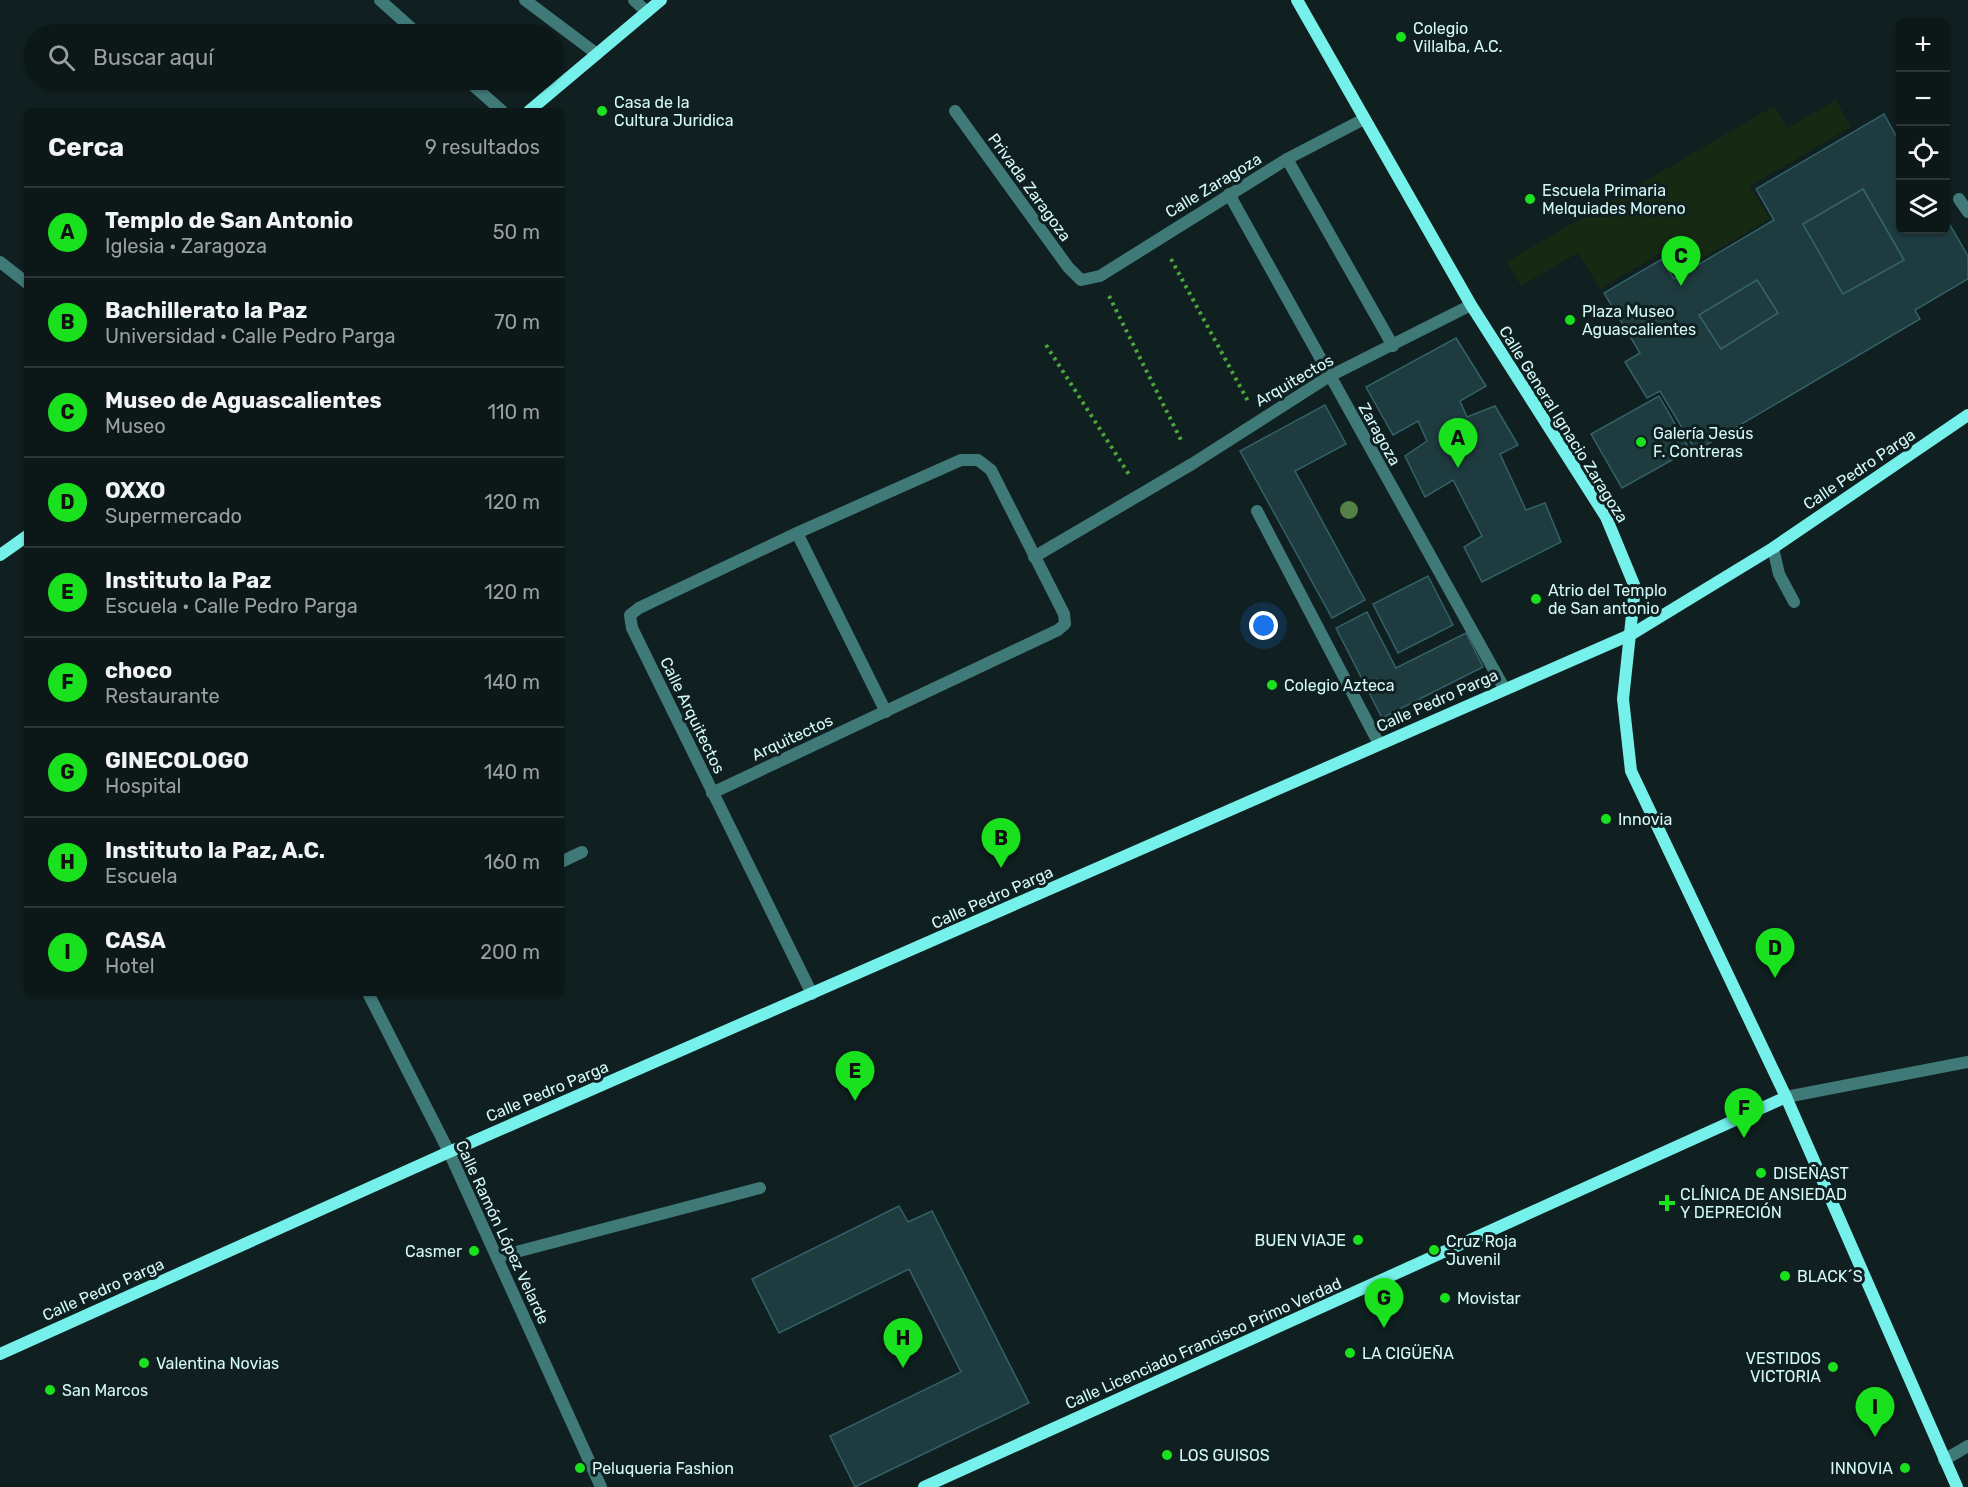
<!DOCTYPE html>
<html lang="es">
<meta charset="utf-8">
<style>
body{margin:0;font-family:Rubik,sans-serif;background:#1a2425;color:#f1f3f6}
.controls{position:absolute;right:18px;top:18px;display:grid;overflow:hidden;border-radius:9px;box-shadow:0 2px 4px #0004}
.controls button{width:54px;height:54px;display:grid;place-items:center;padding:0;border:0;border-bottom:2px solid #2c3637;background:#0c1718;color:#f1f3f6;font:30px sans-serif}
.you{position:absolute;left:1264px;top:626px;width:21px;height:21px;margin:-15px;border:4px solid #fff;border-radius:50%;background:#1a73e8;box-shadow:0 0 0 9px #1a73e833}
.badge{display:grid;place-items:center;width:39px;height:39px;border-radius:50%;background:#19e11e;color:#111;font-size:20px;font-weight:700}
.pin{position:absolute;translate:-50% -50px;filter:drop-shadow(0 2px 3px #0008)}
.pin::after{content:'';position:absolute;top:32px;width:21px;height:18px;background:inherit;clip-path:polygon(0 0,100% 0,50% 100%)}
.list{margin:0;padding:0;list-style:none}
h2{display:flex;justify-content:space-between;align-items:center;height:78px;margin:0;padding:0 24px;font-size:26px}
h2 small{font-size:20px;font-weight:400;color:#9a9fa2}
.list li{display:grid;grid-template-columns:39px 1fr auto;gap:18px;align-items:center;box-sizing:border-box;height:90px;padding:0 24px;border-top:2px solid #2c3637}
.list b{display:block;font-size:22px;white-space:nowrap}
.list p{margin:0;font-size:20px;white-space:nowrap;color:#9a9fa2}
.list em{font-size:20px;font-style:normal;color:#9a9fa2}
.icon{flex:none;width:33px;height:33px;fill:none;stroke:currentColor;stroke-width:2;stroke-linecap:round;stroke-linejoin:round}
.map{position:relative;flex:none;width:1968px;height:1487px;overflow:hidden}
.search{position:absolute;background:#0c1718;box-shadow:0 2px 4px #0004;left:24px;top:24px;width:540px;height:66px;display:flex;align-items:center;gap:15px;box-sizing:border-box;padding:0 21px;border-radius:33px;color:#9a9fa2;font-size:22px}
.panel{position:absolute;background:#0c1718;box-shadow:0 2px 4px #0004;left:24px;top:108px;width:540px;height:888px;border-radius:9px}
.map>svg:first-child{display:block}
.green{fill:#162913}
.building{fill:#1e3b3f;stroke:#326268;stroke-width:1.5;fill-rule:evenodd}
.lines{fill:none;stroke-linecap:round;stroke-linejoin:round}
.path{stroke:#4aa63b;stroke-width:4;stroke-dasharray:3 4.5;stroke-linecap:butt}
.lane{stroke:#407a78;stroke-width:12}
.street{stroke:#407a78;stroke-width:12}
.secondary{stroke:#75f0ea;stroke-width:12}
.tree{fill:#538148}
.poi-dot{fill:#19e11e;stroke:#101f20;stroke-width:2}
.labels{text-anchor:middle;stroke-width:6;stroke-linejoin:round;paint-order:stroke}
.poi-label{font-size:16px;fill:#d4f9fa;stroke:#101f20;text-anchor:start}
.street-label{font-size:16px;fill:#d4f9fa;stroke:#101f20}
</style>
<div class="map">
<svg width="1968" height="1487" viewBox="0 0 1968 1487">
<rect width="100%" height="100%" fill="#101f20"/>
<path class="green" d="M1836 100 1851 127 1750 186 1770 219 1677 273 1664 251 1600 289 1578 253 1521 286 1506 262 1774 106 1787 128Z"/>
<g class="building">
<path d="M1884 114 1900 143V230H1946V218L1968 256V279L1915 310 1920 319 1696 451 1660 391 1647 398 1625 362 1640 353 1604 293 1662 259 1674 279 1774 220 1756 189ZM1863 189 1904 260 1843 294 1803 224ZM1757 280 1778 313 1721 349 1699 315Z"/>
<path d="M1863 189 1904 260 1843 294 1803 224Z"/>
<path d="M1757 280 1778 313 1721 349 1699 315Z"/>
<path d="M1456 338 1486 386 1460 401 1467 417 1495 406 1518 445 1500 454 1526 510 1545 503 1561 542 1482 582 1464 547 1482 536 1453 480 1425 497 1405 456 1427 441 1418 421 1393 435 1366 387Z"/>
<path d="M1659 396 1690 450 1622 488 1591 434Z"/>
<path d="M1325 405 1346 444 1295 471 1365 600 1332 618 1240 451Z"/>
<path d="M1428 576 1453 625 1398 653 1373 604Z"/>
<path d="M1367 612 1396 668 1466 633 1483 667 1382 718 1336 628Z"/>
<path d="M899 1206 908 1222 932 1211 1029 1403 855 1487 830 1436 961 1372 909 1269 779 1333 752 1279Z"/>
</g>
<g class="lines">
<g class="path">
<path d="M1171 259 1249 403"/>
<path d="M1109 296 1182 442"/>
<path d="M1046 345 1130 476"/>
</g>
<g class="lane">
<path d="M380 0 418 34"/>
<path d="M525 0 597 54"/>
<path d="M634 0 647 12"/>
<path d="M467 80 502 111"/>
<path d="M1959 199 1968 212"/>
<path d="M1257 511 1379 744"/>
<path d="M1773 548 1779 574 1794 602"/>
<path d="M561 862 582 852"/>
<path d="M497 1257 760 1188"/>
<path d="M1944 1460 1968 1446"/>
</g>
<g class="street">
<path d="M955 111 1068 267 1081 280 1100 276 1287 159 1364 119"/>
<path d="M1287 159 1393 346"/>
<path d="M1229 194 1504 688"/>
<path d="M0 262 27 283"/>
<path d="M797 533 886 712"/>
<path d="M1034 557 1192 464 1328 377 1471 305"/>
<path d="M712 793 1058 630 1065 624 1064 614 991 470 978 460H961L797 533 639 608 630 615 632 628 812 994"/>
<path d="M368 993 449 1152 601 1487"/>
<path d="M1786 1097 1968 1062"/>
</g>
<g class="secondary">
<path d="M1297 0 1471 305 1606 517 1635 587 1623 699 1631 771 1786 1097 1957 1487"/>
<path d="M529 111 661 0"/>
<path d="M0 555 27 536"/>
<path d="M0 1354 449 1152 1632 634 1773 548 1968 415"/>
<path d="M924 1487 1786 1097"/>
</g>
</g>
<circle class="tree" cx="1349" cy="510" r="9"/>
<g class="poi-dot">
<circle cx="1401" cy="37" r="6"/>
<circle cx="602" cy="111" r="6"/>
<circle cx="1530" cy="199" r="6"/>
<circle cx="1570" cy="320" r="6"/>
<circle cx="1641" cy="442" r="6"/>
<circle cx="1536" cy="599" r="6"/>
<circle cx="1272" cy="685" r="6"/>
<circle cx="1606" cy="819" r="6"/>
<circle cx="1761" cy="1173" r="6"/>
<path d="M1664 1194h6v6h6v6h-6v6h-6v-6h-6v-6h6z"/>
<circle cx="1358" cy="1240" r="6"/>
<circle cx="1434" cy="1250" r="6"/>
<circle cx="474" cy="1251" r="6"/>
<circle cx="1785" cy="1276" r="6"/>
<circle cx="1445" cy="1298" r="6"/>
<circle cx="1350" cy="1353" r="6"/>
<circle cx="144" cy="1363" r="6"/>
<circle cx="1833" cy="1367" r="6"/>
<circle cx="50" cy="1390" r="6"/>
<circle cx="1167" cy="1455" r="6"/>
<circle cx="580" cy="1468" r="6"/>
<circle cx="1905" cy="1468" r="6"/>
</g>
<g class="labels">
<g class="poi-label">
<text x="1413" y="34">Colegio<tspan x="1413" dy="18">Villalba, A.C.</tspan></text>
<text x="614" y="108">Casa de la<tspan x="614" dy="18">Cultura Juridica</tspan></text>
<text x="1542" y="196">Escuela Primaria<tspan x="1542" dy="18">Melquiades Moreno</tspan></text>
<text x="1582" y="317">Plaza Museo<tspan x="1582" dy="18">Aguascalientes</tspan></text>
<text x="1653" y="439">Galería Jesús<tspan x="1653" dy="18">F. Contreras</tspan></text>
<text x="1548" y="596">Atrio del Templo<tspan x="1548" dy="18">de San antonio</tspan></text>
<text x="1284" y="691">Colegio Azteca</text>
<text x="1618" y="825">Innovia</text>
<text x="1773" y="1179">DISEÑAST</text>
<text x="1680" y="1200">CLÍNICA DE ANSIEDAD<tspan x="1680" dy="18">Y DEPRECIÓN</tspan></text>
<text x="1346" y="1246" text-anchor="end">BUEN VIAJE</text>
<text x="1446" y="1247">Cruz Roja<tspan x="1446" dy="18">Juvenil</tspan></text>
<text x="462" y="1257" text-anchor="end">Casmer</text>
<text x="1797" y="1282">BLACK´S</text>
<text x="1457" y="1304">Movistar</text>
<text x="1362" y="1359">LA CIGÜEÑA</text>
<text x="1821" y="1364" text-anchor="end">VESTIDOS<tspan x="1821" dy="18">VICTORIA</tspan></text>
<text x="156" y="1369">Valentina Novias</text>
<text x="62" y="1396">San Marcos</text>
<text x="1179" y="1461">LOS GUISOS</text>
<text x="592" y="1474">Peluqueria Fashion</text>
<text x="1893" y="1474" text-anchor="end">INNOVIA</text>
</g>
<g class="street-label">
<text transform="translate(1213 185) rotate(-31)" y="6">Calle Zaragoza</text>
<text transform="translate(1030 187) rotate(54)" y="6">Privada Zaragoza</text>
<text transform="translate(1294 380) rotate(-30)" y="6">Arquitectos</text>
<text transform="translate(1564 424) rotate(58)" y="6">Calle General Ignacio Zaragoza</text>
<text transform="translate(1380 434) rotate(61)" y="6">Zaragoza</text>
<text transform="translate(1859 469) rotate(-34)" y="6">Calle Pedro Parga</text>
<text transform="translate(1437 700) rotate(-24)" y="6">Calle Pedro Parga</text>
<text transform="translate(693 715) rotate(64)" y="6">Calle Arquitectos</text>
<text transform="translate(792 737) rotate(-25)" y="6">Arquitectos</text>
<text transform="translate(992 897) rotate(-24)" y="6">Calle Pedro Parga</text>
<text transform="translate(547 1091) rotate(-23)" y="6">Calle Pedro Parga</text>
<text transform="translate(503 1232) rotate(65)" y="6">Calle Ramón López Velarde</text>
<text transform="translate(103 1289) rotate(-24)" y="6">Calle Pedro Parga</text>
<text transform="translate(1203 1343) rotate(-24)" y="6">Calle Licenciado Francisco Primo Verdad</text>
</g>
</g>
</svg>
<div class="controls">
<button>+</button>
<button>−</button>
<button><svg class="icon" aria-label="locate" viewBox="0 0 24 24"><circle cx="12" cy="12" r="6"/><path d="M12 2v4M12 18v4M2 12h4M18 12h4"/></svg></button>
<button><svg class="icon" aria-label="layers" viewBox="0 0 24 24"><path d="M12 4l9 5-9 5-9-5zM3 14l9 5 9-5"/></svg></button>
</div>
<div class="you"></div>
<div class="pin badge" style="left:1458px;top:468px">A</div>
<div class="pin badge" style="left:1001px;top:868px">B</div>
<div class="pin badge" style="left:1681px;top:286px">C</div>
<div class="pin badge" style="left:1775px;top:978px">D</div>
<div class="pin badge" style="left:855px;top:1101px">E</div>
<div class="pin badge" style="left:1744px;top:1138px">F</div>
<div class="pin badge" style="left:1384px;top:1328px">G</div>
<div class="pin badge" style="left:903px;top:1368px">H</div>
<div class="pin badge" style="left:1875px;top:1437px">I</div>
<div class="search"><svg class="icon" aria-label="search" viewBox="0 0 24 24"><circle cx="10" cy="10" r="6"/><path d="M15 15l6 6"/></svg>Buscar aquí</div>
<section class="panel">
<h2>Cerca<small>9 resultados</small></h2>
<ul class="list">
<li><span class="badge">A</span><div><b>Templo de San Antonio</b><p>Iglesia · Zaragoza</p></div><em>50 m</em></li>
<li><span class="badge">B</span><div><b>Bachillerato la Paz</b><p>Universidad · Calle Pedro Parga</p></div><em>70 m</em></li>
<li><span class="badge">C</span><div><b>Museo de Aguascalientes</b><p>Museo</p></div><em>110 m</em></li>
<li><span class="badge">D</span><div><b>OXXO</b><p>Supermercado</p></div><em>120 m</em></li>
<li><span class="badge">E</span><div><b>Instituto la Paz</b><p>Escuela · Calle Pedro Parga</p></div><em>120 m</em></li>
<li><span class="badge">F</span><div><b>choco</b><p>Restaurante</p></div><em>140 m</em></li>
<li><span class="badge">G</span><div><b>GINECOLOGO</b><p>Hospital</p></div><em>140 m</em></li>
<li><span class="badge">H</span><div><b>Instituto la Paz, A.C.</b><p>Escuela</p></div><em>160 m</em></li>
<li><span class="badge">I</span><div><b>CASA</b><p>Hotel</p></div><em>200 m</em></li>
</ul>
</section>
</div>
